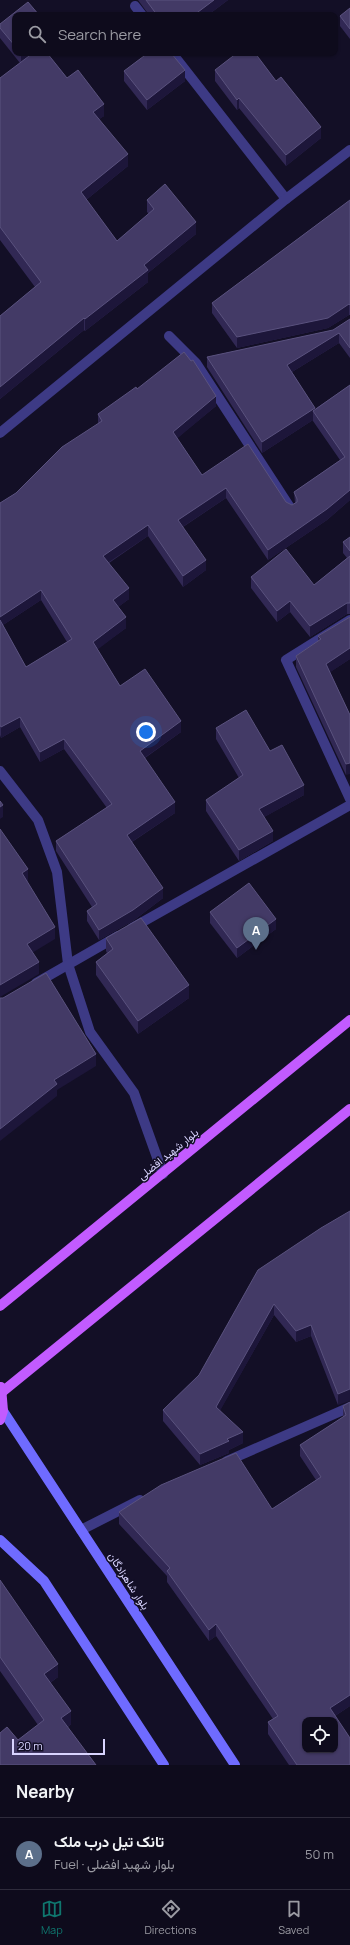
<!DOCTYPE html>
<meta charset="utf-8">
<style>
body{margin:0;font-family:Manrope,Vazirmatn,sans-serif;background:#1c1929;color:#f1f3f6}
.controls{position:absolute;right:12px;bottom:12px;display:grid;overflow:hidden;border-radius:8px;box-shadow:0 1px 3px #0004}
.controls button{width:36px;height:36px;display:grid;place-items:center;padding:0;border:0;border-bottom:1px solid #2e2b3b;background:#0e0b1c;color:#f1f3f6;font:20px sans-serif}
.scale{position:absolute;left:12px;bottom:10px;width:93px;box-sizing:border-box;padding-left:4px;border:2px solid #d9d4ff;border-top:0;font-size:11px;line-height:14px;white-space:nowrap;color:#d9d4ff;-webkit-text-stroke:3px #130f26;paint-order:stroke}
.you{position:absolute;left:146px;top:732px;width:14px;height:14px;margin:-10px;border:3px solid #fff;border-radius:50%;background:#1a73e8;box-shadow:0 0 0 6px #1a73e833}
.badge{display:grid;place-items:center;width:26px;height:26px;border-radius:50%;background:#0f766e;color:#fff;font-size:13px;font-weight:700}
.pin{position:absolute;translate:-50% -33px;filter:drop-shadow(0 1px 2px #0008)}
.pin::after{content:'';position:absolute;top:21px;width:14px;height:12px;background:inherit;clip-path:polygon(0 0,100% 0,50% 100%)}
.list{margin:0;padding:0;list-style:none}
h2{display:flex;justify-content:space-between;align-items:center;height:52px;margin:0;padding:0 16px;font-size:17px}
h2 small{font-size:13px;font-weight:400;color:#9b9ba3}
.list li{display:grid;grid-template-columns:26px 1fr auto;gap:12px;align-items:center;box-sizing:border-box;height:72px;padding:0 16px;border-top:1px solid #2e2b3b}
.list b{display:block;font-size:15px;white-space:nowrap}
.list p{margin:0;font-size:13px;white-space:nowrap;color:#9b9ba3}
.list em{font-size:13px;font-style:normal;color:#9b9ba3}
.icon{flex:none;width:22px;height:22px;fill:none;stroke:currentColor;stroke-width:2;stroke-linecap:round;stroke-linejoin:round}
.map{position:relative;flex:none;width:350px;height:1765px;overflow:hidden}
.search{position:absolute;background:#0e0b1c;box-shadow:0 1px 3px #0004;left:12px;right:12px;top:12px;height:44px;display:flex;align-items:center;gap:10px;box-sizing:border-box;padding:0 14px;border-radius:8px;color:#9b9ba3;font-size:15px}
.sheet{height:124px;background:#0e0b1c}
nav{display:flex;justify-content:space-around;align-items:center;box-sizing:border-box;height:56px;border-top:1px solid #2e2b3b;background:#0e0b1c;font-size:11px;color:#9b9ba3}
nav a{display:grid;justify-items:center;gap:2px}
nav .on{color:#0f766e}
.map>svg:first-child{display:block}
.lines{fill:none;stroke-linecap:round;stroke-linejoin:round}
.service{stroke:#3d3a85;stroke-width:10}
.minor{stroke:#3d3a85;stroke-width:10}
.secondary{stroke:#6f6bff;stroke-width:10}
.primary{stroke:#c25bff;stroke-width:10}
.wall{fill:#312854;fill-rule:evenodd}
.shaded-wall{fill:#1d163a}
.building{fill:#433a66;stroke:#5a527e;fill-rule:evenodd}
.labels{text-anchor:middle;stroke-width:3;stroke-linejoin:round;paint-order:stroke}
.street-label{font-size:11px;fill:#d9d4ff;stroke:#130f26}
</style>
<div class="map">
<svg width="350" height="1765" viewBox="0 0 350 1765">
<rect width="100%" height="100%" fill="#130f26"/>
<g class="lines">
<path class="service" d="M169 336 196 363 291 509"/>
<g class="minor">
<path d="M135 6 142 15"/>
<path d="M172 53 286 199"/>
<path d="M0 433 286 199 350 150"/>
<path d="M350 620 286 660 350 799"/>
<path d="M0 771 38 820 57 872 68 964 90 1032 134 1093 163 1174"/>
<path d="M132 928 350 805"/>
<path d="M36 983 118 936"/>
<path d="M227 1461 350 1407"/>
<path d="M81 1530 140 1500"/>
</g>
<g class="secondary">
<path d="M3 1411 235 1765"/>
<path d="M0 1540 44 1581 164 1765"/>
</g>
<g class="primary">
<path d="M0 1306 350 1020"/>
<path d="M2 1392 350 1109"/>
<path d="M0 1420 3 1411 1 1387"/>
</g>
</g>
<g class="wall">
<path d="M138 0H228L208 15H149Z"/>
<path d="M350 8V39L340 26V16Z"/>
<path d="M15 15V53H33L67 78 104 116 99 119 128 166 86 200 117 241 149 214 147 212V200L196 234 148 273V282L85 331 84 330 0 399V316L35 287 0 240V78L20 63 0 38V24Z"/>
<path d="M215 70 321 138 286 166 239 108 237 110 215 81Z"/>
<path d="M124 71 185 81 147 110 124 81Z"/>
<path d="M350 200V315H349L328 328 237 348 212 313V303Z"/>
<path d="M350 319V358L339 343 292 372 315 409 350 385V500L327 520 268 560 226 498 183 527 206 570 183 587 148 536 109 563 129 599 118 607 126 628 97 649 120 686 181 732 145 758 175 813 132 842 163 898 133 921 99 940 87 921V911L92 907 56 851V841L107 808 64 749 40 762 20 727 1 738 0 735V503L16 493 98 424V414L137 389 216 406 177 438 202 475 286 502 292 505 295 503 294 492 340 460 313 421V420L262 453 207 367V357L333 330ZM41 600 67 642 26 667 3 625Z"/>
<path d="M350 537V614H347L310 637 290 612 277 622 251 588V577L314 585 347 558 343 553V542Z"/>
<path d="M350 617V659L330 672 350 715 346 775 296 667V656L318 641V636Z"/>
<path d="M216 728 270 751 304 795 264 817 273 841 239 861 206 811V800L239 778 216 739Z"/>
<path d="M210 912 276 929 237 958 210 923Z"/>
<path d="M106 938 189 998 138 1034 96 975V962L107 953 106 951Z"/>
<path d="M350 1211 338 1405 311 1336 296 1342 274 1315 220 1410 243 1443 229 1450V1453L200 1465 163 1421V1410L199 1375Z"/>
<path d="M350 1402V1706L335 1716 350 1765H289L268 1734V1722L273 1719 216 1636 209 1641 167 1582V1576L119 1524V1512L272 1509 316 1480 300 1456V1445L343 1417V1406Z"/>
<path d="M0 1580 58 1677 50 1683 71 1724 68 1727 18 1740 38 1725 0 1671Z"/>
</g>
<g class="shaded-wall">
<path d="M214 0H228L208 15H194Z"/>
<path d="M21 53H33L21 64Z"/>
<path d="M185 70V81L147 110V100Z"/>
<path d="M239 98V108L237 110V100Z"/>
<path d="M104 104V116L93 124V112Z"/>
<path d="M321 127V138L286 166V155Z"/>
<path d="M128 154V166L81 204V192Z"/>
<path d="M196 222V234L148 273V282L85 331V319L144 265Z"/>
<path d="M349 304V315L328 328 237 348V337Z"/>
<path d="M84 318V330L0 399V387Z"/>
<path d="M339 333V343L287 375V365Z"/>
<path d="M216 396V406L173 442V432Z"/>
<path d="M315 408V414L313 411V420L262 453V442Z"/>
<path d="M226 488V498L178 530V520Z"/>
<path d="M350 490V500L327 520 268 560V550Z"/>
<path d="M148 525V536L103 566V556Z"/>
<path d="M206 560V570L183 587V576Z"/>
<path d="M129 588V599L113 611V600Z"/>
<path d="M41 590V600L0 627V617Z"/>
<path d="M290 601V612L277 622V611Z"/>
<path d="M347 603V614L310 637V626Z"/>
<path d="M126 617V628L93 653V642Z"/>
<path d="M350 648V659L326 675V664Z"/>
<path d="M20 717V727L1 738V727Z"/>
<path d="M181 721V732L140 761V751Z"/>
<path d="M64 739V749L40 762V752Z"/>
<path d="M350 763V774L346 775V764Z"/>
<path d="M304 785V795L259 820V809Z"/>
<path d="M175 802V813L127 845V835Z"/>
<path d="M3 805V817L0 819V807Z"/>
<path d="M273 831V841L239 861V850Z"/>
<path d="M28 869V881L22 885V873Z"/>
<path d="M163 888V898L133 921 99 940V930Z"/>
<path d="M276 919V929L237 958V948Z"/>
<path d="M55 927V939L27 956V944Z"/>
<path d="M39 962V974L0 997V985Z"/>
<path d="M189 985V998L138 1034V1021Z"/>
<path d="M96 1054V1066L57 1090V1096L0 1141V1129L54 1080Z"/>
<path d="M274 1304V1315L216 1418V1407Z"/>
<path d="M311 1325V1336L296 1342V1331Z"/>
<path d="M350 1389V1401L338 1405V1394Z"/>
<path d="M243 1432V1443L229 1450V1453L200 1465V1454L227 1439Z"/>
<path d="M216 1624V1636L209 1641V1630Z"/>
<path d="M58 1664V1677L44 1687V1674Z"/>
<path d="M350 1695V1706L330 1719V1708Z"/>
<path d="M71 1711V1724L61 1732V1718Z"/>
</g>
<g class="building">
<path d="M146 0H214L194 15H157Z"/>
<path d="M28 2 39 15H15V46L0 28V24Z"/>
<path d="M350 8V29L340 16Z"/>
<path d="M33 53H47L67 78 78 70 104 104 93 112 128 154 81 192 117 241 154 209 147 200 165 184 196 222 144 265 148 270 85 319 84 318 0 387V316L41 282 0 227V78Z"/>
<path d="M148 53H171L185 70 147 100 124 71Z"/>
<path d="M237 53H255L276 81 281 77 321 127 286 155 239 98 237 100 215 70Z"/>
<path d="M350 200V305L349 304 328 318 237 337 212 303Z"/>
<path d="M350 319V348L339 333 287 365 315 408 262 442 207 357 333 330Z"/>
<path d="M184 352 191 361 193 360 216 396 173 432 202 475 248 444 286 502 292 505 297 502V499L294 492 345 457 313 411 350 385V490L327 509 268 550 226 488 178 520 206 560 183 576 148 525 103 556 129 588 113 600 126 617 93 642 120 686 145 669 181 721 140 751 175 802 127 835 163 888 133 910 99 930 87 911 97 904 56 841 112 804 64 739 40 752 20 717 1 727 0 725V620L26 667 72 639 41 590 0 617V503L16 493 62 447 102 421 98 414 136 387 137 389Z"/>
<path d="M350 537V551L343 542Z"/>
<path d="M286 549 314 585 350 556V603H347L310 626 290 601 277 611 251 577Z"/>
<path d="M350 617V648L326 664 350 715V763L346 764 296 656 321 639 318 636Z"/>
<path d="M246 710 270 751 282 745 304 785 259 809 273 831 239 850 206 800 243 775 216 728Z"/>
<path d="M0 801 3 805 0 807Z"/>
<path d="M0 829 28 869 22 873 55 927 27 944 39 962 0 985Z"/>
<path d="M249 883 276 919 237 948 210 912Z"/>
<path d="M141 918 189 985 138 1021 96 962 113 949 106 938Z"/>
<path d="M46 973 96 1054 54 1080 57 1084 0 1129V998H3Z"/>
<path d="M350 1211V1389L338 1394 311 1325 296 1331 274 1304 216 1407 243 1432 227 1439 229 1441 200 1454 163 1410 199 1375 258 1270 321 1228Z"/>
<path d="M350 1402V1695L330 1708 350 1738V1765H297L268 1722 278 1716 216 1624 209 1630 167 1571 170 1568 119 1512 161 1485 236 1453 272 1509 321 1477 300 1445 346 1415 343 1406ZM305 1720H335V1750H305Z"/>
<path d="M0 1580 58 1664 44 1674 71 1711 61 1718 96 1765H0V1733L7 1727 18 1740 44 1720 0 1657Z"/>
</g>
<g class="labels">
<g class="street-label">
<text transform="translate(168 1154) rotate(-39)" y="4">بلوار شهید افضلی</text>
<text transform="translate(129 1581) rotate(57)" y="4">بلوار شاهزادگان</text>
</g>
</g>
</svg>
<div class="controls">
<button><svg class="icon" aria-label="locate" viewBox="0 0 24 24"><circle cx="12" cy="12" r="6"/><path d="M12 2v4M12 18v4M2 12h4M18 12h4"/></svg></button>
</div>
<div class="scale">20 m</div>
<div class="you"></div>
<div class="pin badge" style="left:256px;top:950px;background:#5c6f8a">A</div>
<div class="search"><svg class="icon" aria-label="search" viewBox="0 0 24 24"><circle cx="10" cy="10" r="6"/><path d="M15 15l6 6"/></svg>Search here</div>
</div>
<section class="sheet">
<h2>Nearby<small></small></h2>
<ul class="list">
<li><span class="badge" style="background:#5c6f8a">A</span><div><b>تانک تیل درب ملک</b><p>Fuel · بلوار شهید افضلی</p></div><em>50 m</em></li>
</ul>
</section>
<nav>
<a class="on"><svg class="icon" aria-label="map" viewBox="0 0 24 24"><path d="M3 6l6-2 6 2 6-2v14l-6 2-6-2-6 2zM9 4v14M15 6v14"/></svg>Map</a>
<a><svg class="icon" aria-label="directions" viewBox="0 0 24 24"><path d="M12 3l9 9-9 9-9-9zM9 14v-3h6M13 9l2 2-2 2"/></svg>Directions</a>
<a><svg class="icon" aria-label="saved" viewBox="0 0 24 24"><path d="M7 4h10v16l-5-4-5 4z"/></svg>Saved</a>
</nav>
